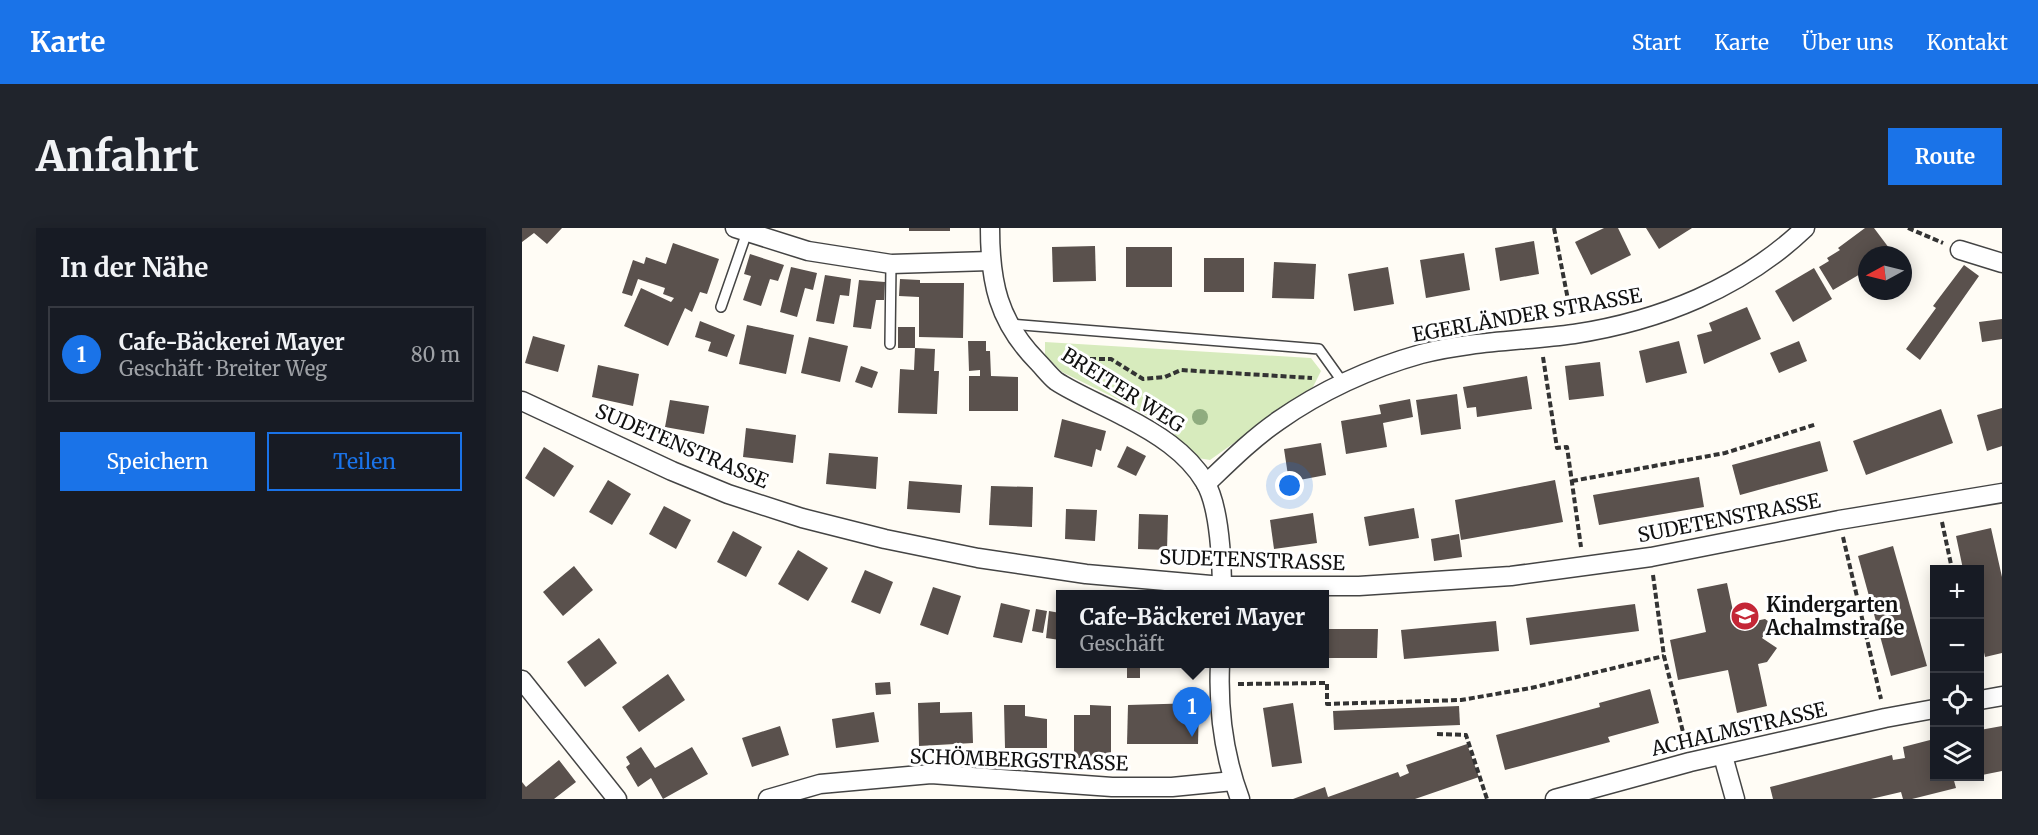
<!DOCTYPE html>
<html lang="de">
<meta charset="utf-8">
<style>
body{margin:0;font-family:Merriweather,serif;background:#20242c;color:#f1f3f6}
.controls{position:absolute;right:18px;bottom:18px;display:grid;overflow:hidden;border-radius:0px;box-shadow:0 3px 15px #0003}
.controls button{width:54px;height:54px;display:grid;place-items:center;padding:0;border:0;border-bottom:2px solid #363941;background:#171b24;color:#f1f3f6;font:30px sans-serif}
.compass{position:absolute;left:1336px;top:18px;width:54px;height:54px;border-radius:50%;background:#171b24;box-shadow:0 3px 15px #0003;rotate:263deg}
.you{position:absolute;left:768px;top:258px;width:21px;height:21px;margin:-15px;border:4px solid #fff;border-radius:50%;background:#1a73e8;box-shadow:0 0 0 9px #1a73e833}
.badge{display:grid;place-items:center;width:39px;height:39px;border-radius:50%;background:#1a73e8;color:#fff;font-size:20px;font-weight:700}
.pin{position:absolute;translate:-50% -50px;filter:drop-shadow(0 2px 3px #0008)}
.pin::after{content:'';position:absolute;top:32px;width:21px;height:18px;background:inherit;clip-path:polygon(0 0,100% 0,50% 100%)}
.popup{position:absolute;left:534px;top:362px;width:273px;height:78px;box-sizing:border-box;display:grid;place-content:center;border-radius:0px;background:#171b24;filter:drop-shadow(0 2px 4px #0005);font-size:20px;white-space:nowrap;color:#9ea1a6}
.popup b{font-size:22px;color:#f1f3f6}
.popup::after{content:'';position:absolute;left:50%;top:100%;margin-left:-12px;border:12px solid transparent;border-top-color:#171b24}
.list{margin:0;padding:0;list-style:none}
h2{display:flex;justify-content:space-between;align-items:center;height:78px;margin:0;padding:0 24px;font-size:26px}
h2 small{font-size:20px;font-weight:400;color:#9ea1a6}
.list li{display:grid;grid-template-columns:39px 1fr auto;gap:18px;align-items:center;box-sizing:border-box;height:96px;margin:0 12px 12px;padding:0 12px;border:2px solid #363941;border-radius:0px}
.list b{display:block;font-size:22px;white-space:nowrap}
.list p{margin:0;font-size:20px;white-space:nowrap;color:#9ea1a6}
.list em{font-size:20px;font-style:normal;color:#9ea1a6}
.actions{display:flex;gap:12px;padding:18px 24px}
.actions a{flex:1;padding:14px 0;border:2px solid #1a73e8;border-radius:0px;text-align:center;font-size:21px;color:#1a73e8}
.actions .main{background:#1a73e8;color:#fff}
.icon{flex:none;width:33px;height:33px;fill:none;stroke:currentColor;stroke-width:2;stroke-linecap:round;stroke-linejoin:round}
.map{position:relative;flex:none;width:1480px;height:571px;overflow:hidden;border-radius:0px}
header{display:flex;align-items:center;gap:36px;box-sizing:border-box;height:84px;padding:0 30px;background:#1a73e8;color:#fff}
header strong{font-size:28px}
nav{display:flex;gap:33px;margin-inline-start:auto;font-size:21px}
.intro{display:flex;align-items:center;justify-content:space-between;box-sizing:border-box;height:144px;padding:0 36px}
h1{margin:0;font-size:42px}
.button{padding:15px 27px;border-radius:0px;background:#1a73e8;color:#fff;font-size:21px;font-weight:700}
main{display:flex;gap:36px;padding:0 36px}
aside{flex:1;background:#171b24;border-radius:0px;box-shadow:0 3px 15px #0003}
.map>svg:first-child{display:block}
.green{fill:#d7ebbd}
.building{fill:#5a514d}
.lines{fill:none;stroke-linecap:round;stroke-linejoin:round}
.lane-casing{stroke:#444;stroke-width:12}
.street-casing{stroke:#444;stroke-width:21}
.path{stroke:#333;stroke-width:4;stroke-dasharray:6 3;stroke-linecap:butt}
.lane{stroke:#fff;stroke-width:9}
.street{stroke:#fff;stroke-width:18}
.tree{fill:#8fac7f}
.labels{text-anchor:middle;stroke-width:6;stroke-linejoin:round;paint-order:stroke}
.street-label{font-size:20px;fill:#111;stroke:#fff}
.poi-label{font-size:20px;font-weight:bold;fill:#111;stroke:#fff;text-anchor:start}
</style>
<header>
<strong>Karte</strong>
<nav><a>Start</a><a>Karte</a><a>Über uns</a><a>Kontakt</a></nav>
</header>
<div class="intro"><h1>Anfahrt</h1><a class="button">Route</a></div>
<main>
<aside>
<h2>In der Nähe<small></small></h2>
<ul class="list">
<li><span class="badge">1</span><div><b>Cafe-Bäckerei Mayer</b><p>Geschäft · Breiter Weg</p></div><em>80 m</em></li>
</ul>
<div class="actions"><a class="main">Speichern</a><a>Teilen</a></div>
</aside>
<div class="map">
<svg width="1480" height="571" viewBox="0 0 1480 571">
<rect width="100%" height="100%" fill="#fffcf5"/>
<path class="green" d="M523 114 789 130 799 143 791 159 688 232 676 230 645 199 591 169 540 144 523 127Z"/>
<g class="building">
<path d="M0 0H40L25 16 12 5 0 14Z"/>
<rect x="387" y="0" width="41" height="3"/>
<path d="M1082 0H1096L1109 27 1069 47 1053 14Z"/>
<path d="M1124 0H1170L1137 21Z"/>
<path d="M1343 0H1352L1370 24 1366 27H1345V42L1311 62 1297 39 1307 33 1305 30 1318 22 1316 20Z"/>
<path d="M1012 13 1017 46 978 53 973 20Z"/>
<path d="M151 15 197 31 185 66 178 64 170 84 163 80 146 118 102 98 119 60 149 74 152 70 141 66 143 60 116 51 110 68 100 65 111 32 122 36 124 29 144 36Z"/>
<path d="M573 18 574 53 531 54 530 19Z"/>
<rect x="604" y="19" width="46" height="40"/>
<path d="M942 25 948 62 904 70 898 32Z"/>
<path d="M228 26 262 37 256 53 248 51 239 78 221 72 229 48 222 46Z"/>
<rect x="682" y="30" width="40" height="34"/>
<path d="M752 34 794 36 792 71 750 70Z"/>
<path d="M1442 37 1457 48 1398 132 1384 121 1414 80 1411 78Z"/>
<path d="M269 39 295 45 291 62 283 60 275 89 258 84Z"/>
<path d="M866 39 872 76 832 83 826 46Z"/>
<path d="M1292 40 1310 71 1271 94 1253 63Z"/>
<path d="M303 47 329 51 327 68 318 67 312 96 294 93Z"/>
<path d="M378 51 398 52V55H442L441 110 397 109V69L377 68Z"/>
<path d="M337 52 363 54 362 72H354L349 101 331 99Z"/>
<path d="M1225 79 1239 111 1182 136 1175 107 1190 103 1187 95Z"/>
<path d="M1480 91V111L1460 114 1457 94Z"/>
<path d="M178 93 213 107 205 129 186 123 189 114 173 109Z"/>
<path d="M225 97 272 107 264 146 217 136Z"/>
<rect x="376" y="99" width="17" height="21"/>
<path d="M11 108 43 117 36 144 3 135Z"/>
<path d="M287 109 326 118 318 154 279 145Z"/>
<path d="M446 113H464V123H468L469 148 496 149V183H447V148H458V142L447 143Z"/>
<path d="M1157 113 1165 145 1124 155 1117 123Z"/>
<path d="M1277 113 1285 133 1257 145 1248 125Z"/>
<path d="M393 120 413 121 412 143H417L415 186 376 185 378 141 392 142Z"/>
<path d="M1078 134 1082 168 1047 172 1043 138Z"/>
<path d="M76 137 117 146 111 178 70 169Z"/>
<path d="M339 138 356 144 350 160 333 154Z"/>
<path d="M1005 148 1010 181 955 189 954 179 945 180 941 159Z"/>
<path d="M935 166 939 201 899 207 894 172Z"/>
<path d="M888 171 891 189 861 195 865 219 824 226 819 193 859 186 857 177Z"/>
<path d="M148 172 187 178 182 206 143 199Z"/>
<path d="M1480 180V218L1465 223 1455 187Z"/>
<path d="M1419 181 1431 215 1344 247 1331 213Z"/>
<path d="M540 191 584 203 579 223 574 221 570 239 532 229Z"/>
<path d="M224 200 274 207 271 235 221 229Z"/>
<path d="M1298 213 1306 243 1218 267 1210 237Z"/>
<path d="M799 215 804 247 767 254 762 221Z"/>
<path d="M605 218 624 228 614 248 595 239Z"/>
<path d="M22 219 52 238 32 269 3 250Z"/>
<path d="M307 225 356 229 354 261 304 256Z"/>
<path d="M1177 249 1182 279 1077 297 1071 267Z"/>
<path d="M86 252 109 266 90 297 67 284Z"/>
<path d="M1033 252 1041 294 939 312 933 272Z"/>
<path d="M387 253 440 257 438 285 385 281Z"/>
<path d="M469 258 511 259 510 299 467 297Z"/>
<path d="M142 278 169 292 154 321 127 306Z"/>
<path d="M892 280 897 310 847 318 842 289Z"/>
<path d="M544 281 575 282 573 313 543 311Z"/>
<path d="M791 285 795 315 752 321 748 292Z"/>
<path d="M617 286 646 287 645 322 616 321Z"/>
<path d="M1469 300 1480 349V425L1463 429 1458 405V342L1441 341 1434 308Z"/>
<path d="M211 303 240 319 224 349 195 334Z"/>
<path d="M937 306 940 329 912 333 909 311Z"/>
<path d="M1371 318 1405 438 1369 448 1336 328Z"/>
<path d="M276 322 306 340 286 373 256 356Z"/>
<path d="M52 338 71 362 41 388 21 364Z"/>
<path d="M343 342 371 354 358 386 329 374Z"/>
<path d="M1205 355 1214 397 1243 391 1250 396 1240 410 1255 420 1245 434 1236 436 1245 478 1215 485 1206 442 1156 452 1148 412 1184 404 1175 361Z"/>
<path d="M411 359 439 368 426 407 398 397Z"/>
<path d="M479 375 508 382 500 415 471 409Z"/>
<path d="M1113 376 1117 403 1008 417 1004 390Z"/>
<path d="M514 381 525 383 521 405 510 403Z"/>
<path d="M527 383 538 385V412L524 410Z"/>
<path d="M974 393 977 423 882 431 879 402Z"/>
<path d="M802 401H856L855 430H802Z"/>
<path d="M77 410 95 435 63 459 45 434Z"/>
<rect x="605" y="436" width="13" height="14"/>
<path d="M146 446 163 472 117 504 100 479Z"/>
<path d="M368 454 369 466 354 467 353 455Z"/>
<path d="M1128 461 1137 495 1086 509 1088 514 983 542 974 507 1078 479 1077 475Z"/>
<path d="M418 474V485L450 484 451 515 397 518 396 475Z"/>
<path d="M677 475 676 516H605L606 477Z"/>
<path d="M771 475 780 535 750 539 741 480Z"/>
<path d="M482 477H503V488L525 491V520H483Z"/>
<path d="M568 477 589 478V530H552V487H568Z"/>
<path d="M937 478 938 497 812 502 811 483Z"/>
<path d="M352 484 357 514 314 520 310 491Z"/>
<path d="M258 498 267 527 230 539 220 510Z"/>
<path d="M1480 498V543L1460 547 1458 535V502Z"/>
<path d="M1412 511V548L1431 549 1434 560 1390 571H1381L1379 564 1349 571H1251L1248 559 1370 527 1371 532 1383 530 1381 519Z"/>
<path d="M945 516 957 549 893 571H771L803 559 806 569 876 544 878 549 887 545 884 537Z"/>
<path d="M119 519 133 540 170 519 186 546 141 571 129 550 116 559 104 539 108 536 104 529Z"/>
<path d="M37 532 54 554 32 571H0V554L4 559Z"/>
</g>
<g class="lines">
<g class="lane-casing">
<g id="lane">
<path d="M199 79 225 4"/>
<path d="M488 96 797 121 822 156"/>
<path d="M368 116 369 36"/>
</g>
</g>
<g class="street-casing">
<g id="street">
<path d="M213 0 286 23 369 36 468 33"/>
<path d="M468 0C468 54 476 93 515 133 521 139 527 147 534 153 552 165 583 178 603 189 634 205 665 224 683 254 698 279 700 337 700 366"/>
<path d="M1438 22 1480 35"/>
<path d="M0 173 150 243 206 266 280 290 363 311 456 330 564 346 700 358H837L989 348 1129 329 1317 292 1480 265"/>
<path d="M684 256C707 234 730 211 756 193 799 163 849 140 899 126 949 113 1001 113 1052 106 1137 93 1220 60 1283 0"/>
<path d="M698 436C696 481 702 528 718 571"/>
<path d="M0 452 95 571"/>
<path d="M1458 472 1480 468"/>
<path d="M1201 528 1213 571"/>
<path d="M246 571 298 556 409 546 590 559H650L711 553"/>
<path d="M1033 571 1168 534 1363 490 1412 481"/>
</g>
</g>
<g class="path">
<path d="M1032 0 1049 87"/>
<path d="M1386 0 1421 15"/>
<path d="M1021 129 1035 220 1045 219 1059 319"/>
<path d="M541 131H589L621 151 643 149 659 142 790 150"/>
<path d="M1050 253 1203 225 1295 196"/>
<path d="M1420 294 1430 341"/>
<path d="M1321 309 1359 471"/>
<path d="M1131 347 1142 428 1164 516"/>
<path d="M716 456 805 455V476L939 472 1009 460 1142 428"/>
<path d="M915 506 944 507 965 571"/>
</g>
<use href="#lane" class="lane"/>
<use href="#street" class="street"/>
</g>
<circle class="tree" cx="678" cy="189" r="8"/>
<defs>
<g id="school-disc" transform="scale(1.5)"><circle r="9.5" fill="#c42636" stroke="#fff"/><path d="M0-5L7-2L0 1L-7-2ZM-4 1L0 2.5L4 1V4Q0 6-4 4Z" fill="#fff"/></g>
</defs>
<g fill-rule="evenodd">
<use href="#school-disc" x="1223" y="388"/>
</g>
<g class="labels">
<g class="street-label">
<text transform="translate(1005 87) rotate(-10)" y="7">EGERLÄNDER STRASSE</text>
<text transform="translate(601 162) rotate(32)" y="7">BREITER WEG</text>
<text transform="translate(160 218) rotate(23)" y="7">SUDETENSTRASSE</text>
<text transform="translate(1207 290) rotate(-11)" y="7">SUDETENSTRASSE</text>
<text transform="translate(730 332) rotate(2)" y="7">SUDETENSTRASSE</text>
<text transform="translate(1217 501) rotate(-13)" y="7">ACHALMSTRASSE</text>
<text transform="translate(497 532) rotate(2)" y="7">SCHÖMBERGSTRASSE</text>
</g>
<g class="poi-label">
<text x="1244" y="384">Kindergarten<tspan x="1244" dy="23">Achalmstraße</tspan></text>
</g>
</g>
</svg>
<div class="controls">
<button>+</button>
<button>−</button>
<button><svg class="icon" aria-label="locate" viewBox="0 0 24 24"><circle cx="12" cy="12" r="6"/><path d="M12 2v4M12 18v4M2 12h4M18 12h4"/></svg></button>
<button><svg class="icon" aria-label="layers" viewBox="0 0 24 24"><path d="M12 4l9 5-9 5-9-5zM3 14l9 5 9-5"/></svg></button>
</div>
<svg class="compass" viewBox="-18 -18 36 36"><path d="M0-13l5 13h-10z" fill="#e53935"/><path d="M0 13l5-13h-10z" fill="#9ea1a6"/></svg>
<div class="you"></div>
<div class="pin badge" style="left:670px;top:509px">1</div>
<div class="popup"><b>Cafe-Bäckerei Mayer</b>Geschäft</div>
</div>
</main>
